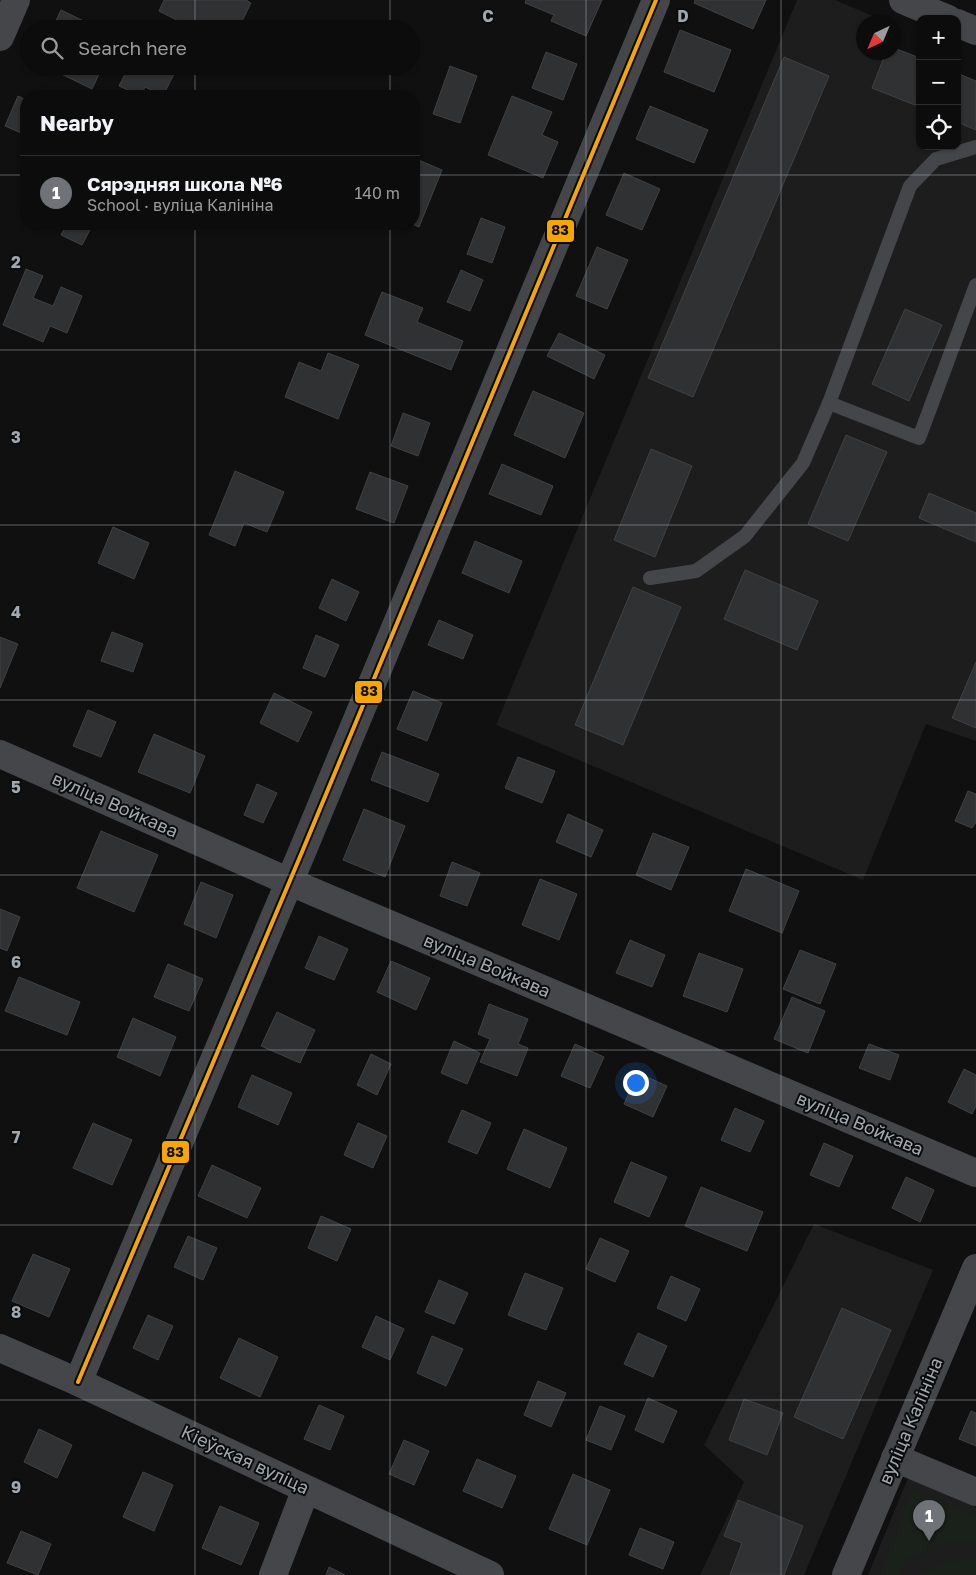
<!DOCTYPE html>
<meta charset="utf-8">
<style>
body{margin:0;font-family:"Golos Text",sans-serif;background:#151515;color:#f1f3f6}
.controls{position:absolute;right:15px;top:15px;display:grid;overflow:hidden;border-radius:10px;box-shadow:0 1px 4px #0004}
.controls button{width:45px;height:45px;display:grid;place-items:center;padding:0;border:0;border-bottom:1px solid #2c2c2d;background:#0c0c0c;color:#f1f3f6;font:25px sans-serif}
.compass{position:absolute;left:856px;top:15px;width:45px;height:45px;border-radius:50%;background:#0c0c0c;box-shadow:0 1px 4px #0004;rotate:224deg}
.you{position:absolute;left:635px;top:1082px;width:18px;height:18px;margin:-12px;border:4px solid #fff;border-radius:50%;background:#1a73e8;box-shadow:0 0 0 8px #1a73e833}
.badge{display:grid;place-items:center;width:32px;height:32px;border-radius:50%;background:#6f7378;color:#fff;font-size:16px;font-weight:700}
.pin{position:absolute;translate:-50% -41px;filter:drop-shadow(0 1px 2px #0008)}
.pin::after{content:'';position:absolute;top:26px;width:18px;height:15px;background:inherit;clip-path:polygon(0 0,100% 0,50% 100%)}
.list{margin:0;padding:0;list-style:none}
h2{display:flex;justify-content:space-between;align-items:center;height:65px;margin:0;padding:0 20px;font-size:21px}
h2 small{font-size:16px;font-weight:400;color:#9a9b9d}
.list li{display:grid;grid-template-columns:32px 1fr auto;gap:15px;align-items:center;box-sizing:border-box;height:75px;padding:0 20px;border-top:1px solid #2c2c2d}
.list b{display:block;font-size:19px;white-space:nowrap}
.list p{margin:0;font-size:16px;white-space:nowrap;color:#9a9b9d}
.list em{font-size:16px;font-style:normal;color:#9a9b9d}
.icon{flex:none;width:28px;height:28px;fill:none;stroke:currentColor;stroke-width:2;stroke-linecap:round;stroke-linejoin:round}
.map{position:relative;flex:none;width:976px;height:1575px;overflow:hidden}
.search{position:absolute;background:#0c0c0c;box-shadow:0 1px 4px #0004;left:20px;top:20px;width:400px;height:55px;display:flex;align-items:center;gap:12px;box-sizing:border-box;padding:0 18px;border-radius:28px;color:#9a9b9d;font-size:19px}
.panel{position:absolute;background:#0c0c0c;box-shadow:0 1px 4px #0004;left:20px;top:90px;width:400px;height:140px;border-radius:20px}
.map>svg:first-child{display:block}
.built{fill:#1d1d1e}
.green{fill:#1a201a}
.building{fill:#303133;stroke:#404143}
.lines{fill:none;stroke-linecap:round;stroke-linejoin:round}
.service{stroke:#444649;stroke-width:14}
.minor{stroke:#444649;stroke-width:28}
.bus-1-casing{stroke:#0a0b0b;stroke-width:8}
.bus-1{stroke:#f7a600;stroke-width:4}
.grid{fill:none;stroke:#a2a8b0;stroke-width:1;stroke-opacity:0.55}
.labels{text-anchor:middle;stroke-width:4;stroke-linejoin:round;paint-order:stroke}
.street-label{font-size:18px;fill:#a2a8b0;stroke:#0a0b0b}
.grid-label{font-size:16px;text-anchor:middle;font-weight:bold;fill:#a2a8b0;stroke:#0a0b0b;stroke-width:4;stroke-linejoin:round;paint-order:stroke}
.line-badge{stroke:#0a0b0b;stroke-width:2}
.pale-badge-label{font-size:14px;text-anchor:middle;font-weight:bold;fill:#111}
</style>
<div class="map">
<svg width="976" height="1575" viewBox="0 0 976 1575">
<rect width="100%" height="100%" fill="#101010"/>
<g class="built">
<path d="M797 0H835L887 22H864V52H894V48L920 58V146H957V73L976 81V741L926 724 863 880 496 725Z"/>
<path d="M814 1224 933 1270 804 1575H700L744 1482 704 1445Z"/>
<path d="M908 1478 976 1507V1575H868Z"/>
</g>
<g class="green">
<path d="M913 1490 976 1517V1542L941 1544 907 1559 898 1575H881Z"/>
<path d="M972 1558 976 1559V1575H918L947 1562Z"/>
</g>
<g class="building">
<path d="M164 0H246L251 3 238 29H209L197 23 194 29 159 11Z"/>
<path d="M526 0H602L586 36 551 21 554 15 525 3Z"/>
<path d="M695 0H766L753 29 694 3Z"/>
<path d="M61 10 100 29H52Z"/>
<path d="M680 30 731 50 714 92 664 72Z"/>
<path d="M894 48 920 58V107L872 88 886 52H894Z"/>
<path d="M546 52 577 64 563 100 532 88Z"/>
<path d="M784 57 829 76 693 397 648 378Z"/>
<path d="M45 66H103L92 89Z"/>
<path d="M129 66H178L163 96 145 87 141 96 119 86Z"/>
<path d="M450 66 477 76 460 123 433 114Z"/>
<path d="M957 73 976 81V130L957 122Z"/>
<path d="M18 96 26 100V135L5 126Z"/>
<path d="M512 96 552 112 542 135 558 142 543 178 488 155Z"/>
<path d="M650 106 708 130 694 163 636 139Z"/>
<path d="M414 158 442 170 419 227 412 224H414Z"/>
<path d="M624 173 660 189 642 230 606 215Z"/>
<path d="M481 218 505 227 492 263 467 254Z"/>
<path d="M67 224H93L82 245 61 235Z"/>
<path d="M597 247 628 260 607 309 576 296Z"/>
<path d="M26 269 43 276 33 298 53 306 61 287 82 296 67 333 50 326 43 342 3 325Z"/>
<path d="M461 270 483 280 470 311 447 302Z"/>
<path d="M382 292 423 308 417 322 463 341 451 370 365 335Z"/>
<path d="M905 309 942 325 909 401 872 384Z"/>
<path d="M559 333 605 355 594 379 547 356Z"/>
<path d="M328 353 359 365 338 419 285 397 299 362 321 371Z"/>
<path d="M533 391 584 413 565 458 514 435Z"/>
<path d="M403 413 430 423 418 456 391 446Z"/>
<path d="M846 435 887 452 848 541 808 524Z"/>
<path d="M651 449 692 466 655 557 614 540Z"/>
<path d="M502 464 553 486 541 515 489 494Z"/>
<path d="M235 471 284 492 267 532 244 523 235 546 209 535Z"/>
<path d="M370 472 408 486 394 523 356 509Z"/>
<path d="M929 493 976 513V542L919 518Z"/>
<path d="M113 527 149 543 134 579 98 563Z"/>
<path d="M475 541 522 561 509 593 462 573Z"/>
<path d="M745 570 818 601 797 650 724 619Z"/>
<path d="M332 579 359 592 346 621 319 608Z"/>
<path d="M633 587 681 607 623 745 575 725Z"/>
<path d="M439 620 473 635 463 659 428 645Z"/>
<path d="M112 632 143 644 133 672 101 661Z"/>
<path d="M316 635 339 645 325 677 303 668Z"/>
<path d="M0 637 18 644 0 688Z"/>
<path d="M976 662V728L952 718Z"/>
<path d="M413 691 442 703 427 741 397 729Z"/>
<path d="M274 693 312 712 298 742 260 723Z"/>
<path d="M88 710 116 722 101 757 73 746Z"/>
<path d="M154 734 205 756 190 793 138 772Z"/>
<path d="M382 752 439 774 428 802 371 780Z"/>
<path d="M518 757 555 771 542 803 505 788Z"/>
<path d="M257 784 277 793 263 823 244 815Z"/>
<path d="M968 791 976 794V822L972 828 955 821Z"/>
<path d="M364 809 405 826 385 877 343 860Z"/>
<path d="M568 814 603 830 591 857 556 842Z"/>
<path d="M101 831 158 855 134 912 77 888Z"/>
<path d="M653 833 689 847 671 890 636 875Z"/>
<path d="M452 862 480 873 467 906 440 896Z"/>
<path d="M746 869 799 891 782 933 729 911Z"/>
<path d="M540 879 577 894 559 940 522 925Z"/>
<path d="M201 882 233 895 216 938 184 924Z"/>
<path d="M0 909 20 917 7 951 0 948Z"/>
<path d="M319 936 348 949 334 980 305 968Z"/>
<path d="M630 940 665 955 652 987 616 973Z"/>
<path d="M800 950 836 964 820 1004 783 989Z"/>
<path d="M699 953 743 969 727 1012 683 996Z"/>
<path d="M391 961 430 978 416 1010 377 992Z"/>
<path d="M168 964 203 979 189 1011 154 997Z"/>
<path d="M19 977 80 1002 67 1035 5 1011Z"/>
<path d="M792 997 825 1011 808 1053 774 1039Z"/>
<path d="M489 1004 528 1019 518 1044 528 1048 517 1076 480 1062 490 1039 478 1034Z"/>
<path d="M277 1012 315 1030 300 1063 261 1046Z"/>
<path d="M133 1018 176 1037 160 1076 117 1057Z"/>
<path d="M454 1041 480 1053 467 1084 441 1073Z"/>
<path d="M575 1044 604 1057 590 1088 561 1076Z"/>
<path d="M869 1044 899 1055 890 1080 859 1068Z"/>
<path d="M371 1054 391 1064 377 1095 357 1085Z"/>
<path d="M964 1069 976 1075V1106L972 1114 948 1102Z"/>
<path d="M638 1073 667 1086 653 1117 624 1104Z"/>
<path d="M252 1075 292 1093 278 1125 238 1107Z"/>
<path d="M735 1108 764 1121 750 1152 721 1140Z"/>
<path d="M462 1110 491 1123 477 1154 448 1142Z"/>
<path d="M93 1123 132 1140 112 1185 73 1168Z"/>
<path d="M358 1123 387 1136 373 1168 344 1155Z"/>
<path d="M524 1129 567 1148 550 1188 507 1169Z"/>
<path d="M824 1143 853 1156 839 1187 810 1175Z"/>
<path d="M631 1162 667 1177 649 1217 614 1202Z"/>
<path d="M212 1165 261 1188 247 1218 198 1196Z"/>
<path d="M906 1177 934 1190 920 1222 892 1208Z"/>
<path d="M701 1187 763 1212 747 1251 685 1226Z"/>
<path d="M321 1216 351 1229 337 1261 308 1248Z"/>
<path d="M188 1236 217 1248 203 1280 174 1267Z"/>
<path d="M600 1238 629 1251 615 1282 586 1269Z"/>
<path d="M33 1254 70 1269 49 1317 12 1301Z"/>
<path d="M525 1273 563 1288 546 1330 508 1315Z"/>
<path d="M671 1276 700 1289 686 1321 657 1308Z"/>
<path d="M439 1280 468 1293 454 1324 425 1312Z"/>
<path d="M842 1308 891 1330 843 1439 794 1417Z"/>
<path d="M148 1315 173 1326 158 1360 133 1348Z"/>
<path d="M376 1316 404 1329 390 1360 362 1347Z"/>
<path d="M638 1333 667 1346 653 1377 624 1364Z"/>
<path d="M432 1336 463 1349 446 1386 417 1373Z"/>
<path d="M239 1338 278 1357 260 1397 220 1378Z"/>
<path d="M538 1381 566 1393 551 1427 524 1415Z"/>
<path d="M648 1398 677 1411 663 1443 635 1430Z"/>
<path d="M744 1399 783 1413 767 1455 729 1440Z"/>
<path d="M319 1405 344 1416 330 1450 304 1439Z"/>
<path d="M600 1406 625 1416 611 1450 586 1440Z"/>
<path d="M971 1411 976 1413V1446L959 1439Z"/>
<path d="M39 1429 72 1445 57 1478 24 1462Z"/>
<path d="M404 1440 429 1451 414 1485 389 1474Z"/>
<path d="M477 1459 516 1476 502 1508 463 1491Z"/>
<path d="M143 1472 173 1485 154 1531 123 1517Z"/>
<path d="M573 1474 610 1490 587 1545 549 1529Z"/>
<path d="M738 1500 803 1526 784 1575H730L742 1543 724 1536Z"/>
<path d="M220 1506 259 1523 241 1565 202 1548Z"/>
<path d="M640 1528 674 1542 663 1569 629 1555Z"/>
<path d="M21 1531 51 1544 38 1575 7 1563Z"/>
<path d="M329 1567 345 1575H326Z"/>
</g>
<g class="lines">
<g class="service">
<path d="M829 403 910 186 936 159 976 147"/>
<path d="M650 578 696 571 745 536 803 463 829 403 919 438 976 285"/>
</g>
<g class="minor">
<path d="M903 0 948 19"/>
<path d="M957 23 976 31"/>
<path d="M0 37 16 0"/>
<path d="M0 754 290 882 976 1173"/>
<path d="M0 1348 78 1382 490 1575"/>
<path d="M78 1382 302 852 656 0"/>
<path d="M895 1458 976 1492"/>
<path d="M273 1575 306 1489"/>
<path d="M846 1575 976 1268"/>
</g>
<g class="bus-1-casing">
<path id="bus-1" d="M78 1382 302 852 656 0"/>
</g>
<use href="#bus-1" class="bus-1"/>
</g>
<path class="grid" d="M195 0V29M390 0V29M586 0V1575M781 0V1575M195 66V96M390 66V96M0 175H26M414 175H976M195 224V1575M390 224V1575M0 350H976M0 525H976M0 700H976M0 875H976M0 1050H976M0 1225H976M0 1400H976"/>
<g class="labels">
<g class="street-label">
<text transform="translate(115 805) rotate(24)" y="6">вуліца Войкава</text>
<text transform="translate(487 966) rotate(23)" y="6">вуліца Войкава</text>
<text transform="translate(860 1124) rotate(23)" y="6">вуліца Войкава</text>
<text transform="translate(911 1421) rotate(-67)" y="6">вуліца Калініна</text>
<text transform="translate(245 1460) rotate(25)" y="6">Кіеўская вуліца</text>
</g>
</g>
<g class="grid-label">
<text x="488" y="22">C</text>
<text x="683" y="22">D</text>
<text x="16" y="268">2</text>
<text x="16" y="443">3</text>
<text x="16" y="618">4</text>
<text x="16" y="793">5</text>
<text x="16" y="968">6</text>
<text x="16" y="1143">7</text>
<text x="16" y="1318">8</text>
<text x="16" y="1493">9</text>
</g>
<g class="line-badge">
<rect x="546" y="219" width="29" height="24" rx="5" fill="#f7a600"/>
<rect x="354" y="680" width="29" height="24" rx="5" fill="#f7a600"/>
<rect x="161" y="1140" width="29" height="24" rx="5" fill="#f7a600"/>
</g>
<g class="pale-badge-label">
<text x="560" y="235">83</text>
<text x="369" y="696">83</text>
<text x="175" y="1157">83</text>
</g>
</svg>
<div class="controls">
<button>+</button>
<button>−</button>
<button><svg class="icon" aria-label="locate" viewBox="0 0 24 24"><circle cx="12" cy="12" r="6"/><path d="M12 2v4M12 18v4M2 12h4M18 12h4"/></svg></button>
</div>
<svg class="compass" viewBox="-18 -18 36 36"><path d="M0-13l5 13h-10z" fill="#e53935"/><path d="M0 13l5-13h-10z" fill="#9a9b9d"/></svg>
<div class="you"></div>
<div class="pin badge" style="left:929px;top:1541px">1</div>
<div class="search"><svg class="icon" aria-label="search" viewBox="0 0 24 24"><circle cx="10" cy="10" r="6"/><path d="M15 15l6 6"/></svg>Search here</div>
<section class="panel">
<h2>Nearby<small></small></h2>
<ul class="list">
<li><span class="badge">1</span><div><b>Сярэдняя школа №6</b><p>School · вуліца Калініна</p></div><em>140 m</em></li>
</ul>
</section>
</div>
